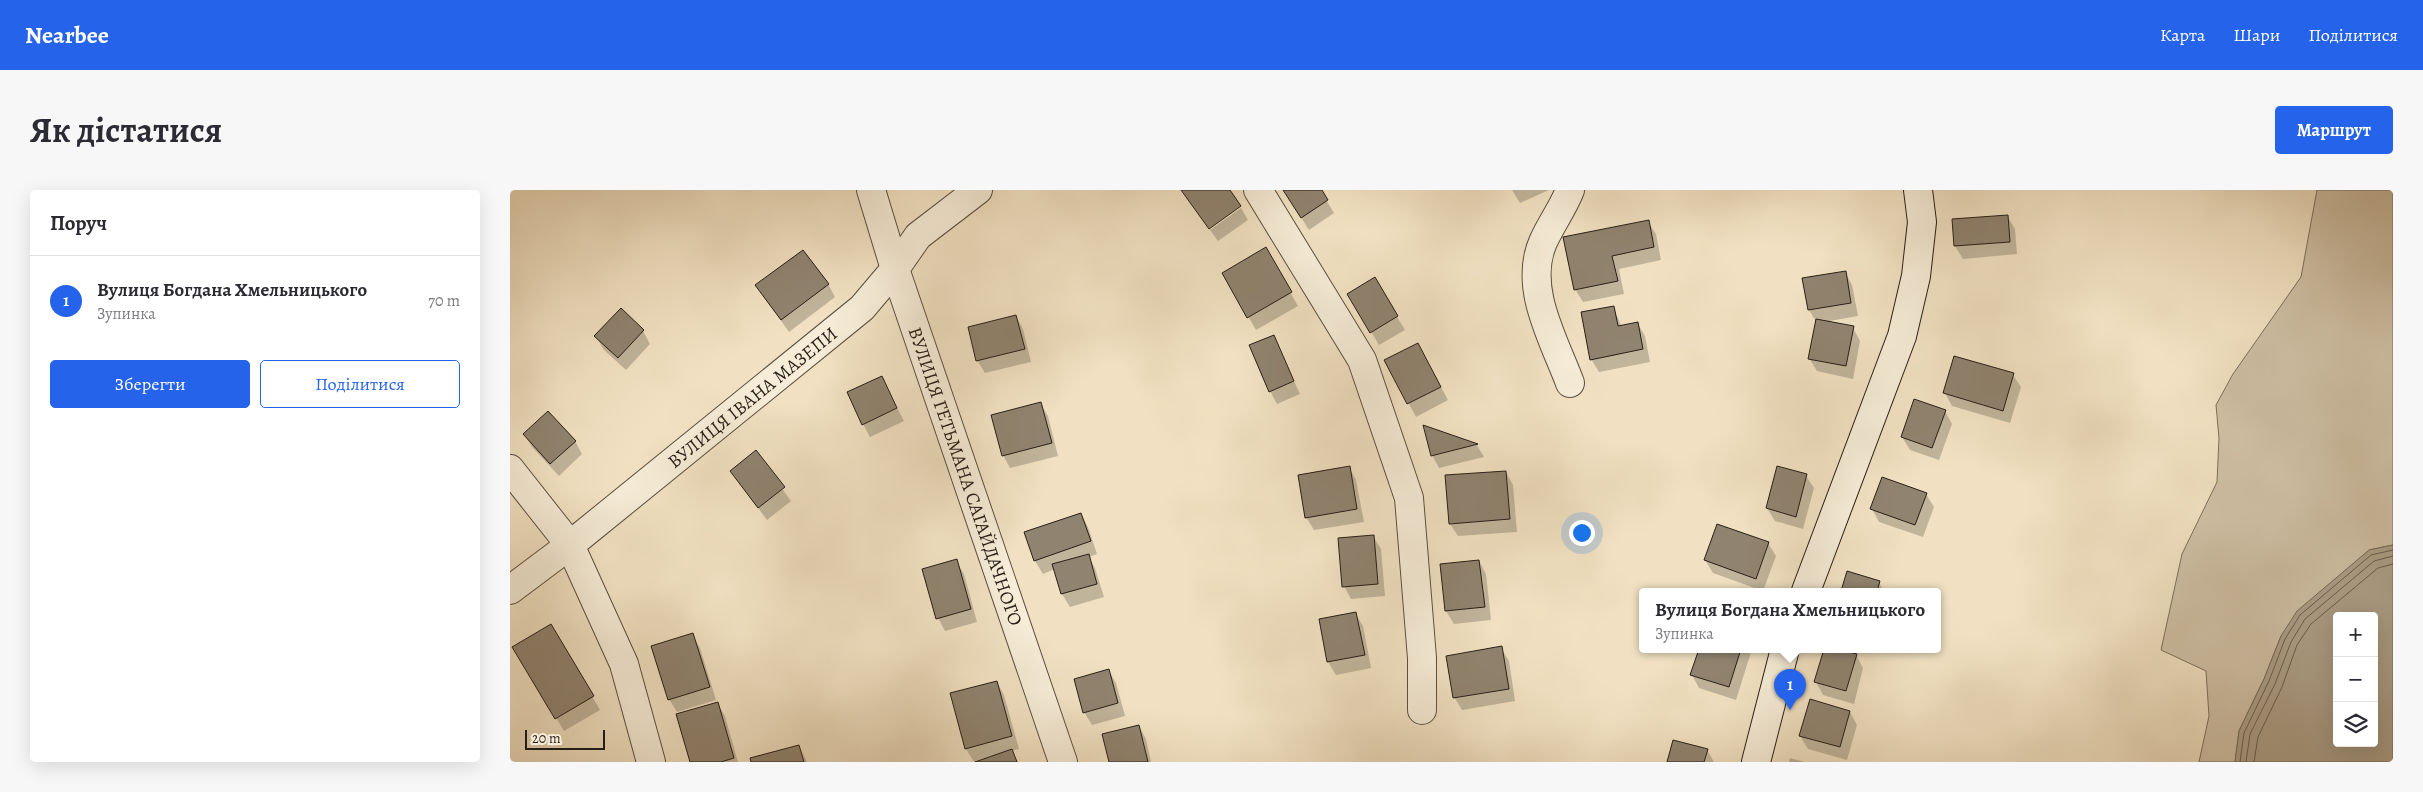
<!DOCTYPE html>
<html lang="uk">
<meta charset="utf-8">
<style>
body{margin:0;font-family:Alegreya,serif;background:#f7f7f7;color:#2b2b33}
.controls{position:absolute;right:15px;bottom:15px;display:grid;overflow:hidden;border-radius:5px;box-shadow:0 5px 20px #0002}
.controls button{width:45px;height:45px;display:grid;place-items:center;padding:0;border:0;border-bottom:1px solid #e1e1e2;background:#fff;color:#2b2b33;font:25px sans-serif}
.scale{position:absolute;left:15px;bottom:12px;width:80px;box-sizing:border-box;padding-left:5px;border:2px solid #271e16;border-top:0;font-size:14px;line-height:18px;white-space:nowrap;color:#271e16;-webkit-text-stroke:4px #f6ecd7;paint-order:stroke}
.you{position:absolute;left:1071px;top:342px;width:18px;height:18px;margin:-12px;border:4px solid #fff;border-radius:50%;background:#1a73e8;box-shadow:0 0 0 8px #1a73e833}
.badge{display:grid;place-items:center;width:32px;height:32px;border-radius:50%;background:#2563eb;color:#fff;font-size:16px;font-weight:700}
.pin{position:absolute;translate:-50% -41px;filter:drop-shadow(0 1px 2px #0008)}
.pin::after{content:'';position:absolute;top:26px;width:18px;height:15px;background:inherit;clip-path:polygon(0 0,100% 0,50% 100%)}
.popup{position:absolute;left:1129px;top:398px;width:302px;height:65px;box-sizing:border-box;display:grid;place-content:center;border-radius:5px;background:#fff;filter:drop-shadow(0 1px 4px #0005);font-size:16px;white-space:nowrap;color:#7c7c81}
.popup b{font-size:19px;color:#2b2b33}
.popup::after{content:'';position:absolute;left:50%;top:100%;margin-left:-10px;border:10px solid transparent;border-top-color:#fff}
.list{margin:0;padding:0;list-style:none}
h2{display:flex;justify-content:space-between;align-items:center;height:65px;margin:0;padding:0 20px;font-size:21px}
h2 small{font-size:16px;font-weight:400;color:#7c7c81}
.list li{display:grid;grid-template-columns:32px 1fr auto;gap:15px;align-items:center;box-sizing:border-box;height:90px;padding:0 20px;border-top:1px solid #e1e1e2}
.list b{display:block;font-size:19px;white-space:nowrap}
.list p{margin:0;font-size:16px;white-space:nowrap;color:#7c7c81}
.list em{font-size:16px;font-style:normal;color:#7c7c81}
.actions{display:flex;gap:10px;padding:15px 20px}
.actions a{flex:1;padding:11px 0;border:1px solid #2563eb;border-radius:5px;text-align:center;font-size:18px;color:#2563eb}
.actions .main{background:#2563eb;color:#fff}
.icon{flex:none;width:28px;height:28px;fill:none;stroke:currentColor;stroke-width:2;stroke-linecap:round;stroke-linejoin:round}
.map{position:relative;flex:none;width:1883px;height:572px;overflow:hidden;border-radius:5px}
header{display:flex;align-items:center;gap:30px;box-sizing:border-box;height:70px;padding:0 25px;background:#2563eb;color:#fff}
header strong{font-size:24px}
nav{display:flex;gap:28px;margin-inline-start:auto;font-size:18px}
.intro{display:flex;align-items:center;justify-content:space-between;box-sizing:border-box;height:120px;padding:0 30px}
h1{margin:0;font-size:35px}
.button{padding:12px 22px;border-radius:5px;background:#2563eb;color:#fff;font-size:18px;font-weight:700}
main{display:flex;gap:30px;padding:0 30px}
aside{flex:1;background:#fff;border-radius:5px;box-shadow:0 5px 20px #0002}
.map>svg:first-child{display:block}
.green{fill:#cfc0a5;stroke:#7b6f5e}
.water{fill:#ac9f88;stroke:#776b5a;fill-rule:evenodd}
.shadow{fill:#0003}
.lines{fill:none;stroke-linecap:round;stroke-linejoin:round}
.shore{stroke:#6a5e4f;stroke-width:1}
.building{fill:#90836f;stroke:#271e16}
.street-casing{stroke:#5a4f41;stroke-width:30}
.secondary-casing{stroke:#271e16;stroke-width:30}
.street{stroke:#f6ecd7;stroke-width:28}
.secondary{stroke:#f6ecd7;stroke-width:28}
.labels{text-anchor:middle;stroke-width:4.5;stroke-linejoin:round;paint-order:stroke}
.street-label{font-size:19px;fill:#271e16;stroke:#f6ecd7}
</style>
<header>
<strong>Nearbee</strong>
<nav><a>Карта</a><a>Шари</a><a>Поділитися</a></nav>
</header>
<div class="intro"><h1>Як дістатися</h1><a class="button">Маршрут</a></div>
<main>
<aside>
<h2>Поруч<small></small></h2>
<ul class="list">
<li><span class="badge">1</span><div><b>Вулиця Богдана Хмельницького</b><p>Зупинка</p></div><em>70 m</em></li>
</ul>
<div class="actions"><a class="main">Зберегти</a><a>Поділитися</a></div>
</aside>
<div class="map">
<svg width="1883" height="572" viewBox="0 0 1883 572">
<rect width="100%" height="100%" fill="#f1e1c2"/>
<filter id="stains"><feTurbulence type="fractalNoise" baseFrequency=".004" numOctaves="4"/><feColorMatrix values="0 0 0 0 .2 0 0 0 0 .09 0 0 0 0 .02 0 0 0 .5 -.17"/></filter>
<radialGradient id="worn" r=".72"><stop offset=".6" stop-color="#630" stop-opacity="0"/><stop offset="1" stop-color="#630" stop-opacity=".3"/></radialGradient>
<path class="green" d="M1807 0H1883V355L1859 360 1771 446 1754 489 1729 541 1725 572H1689L1699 526 1696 481 1651 460 1672 364 1707 292 1709 248 1706 215 1723 184 1791 87Z"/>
<path class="water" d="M1883 355V572H1725L1729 541 1754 489 1771 446 1787 421 1859 360ZM1827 426H1864V553H1827Z"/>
<g class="shadow">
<path d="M774 0H810L824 23 799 40Z"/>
<path d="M1002 0H1039L1010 13Z"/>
<path d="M731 18 738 30 708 51 700 40Z"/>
<path d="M1497 26 1505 39 1507 64 1453 69 1445 56 1443 30Z"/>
<path d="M1138 32 1146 44 1151 70 1109 79 1114 104 1073 112 1065 99Z"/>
<path d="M755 59 788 116 746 140 713 83Z"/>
<path d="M1335 82 1342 95 1348 126 1314 132 1343 138 1350 151 1343 189 1307 181 1299 168 1307 133 1299 120Z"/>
<path d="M864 89 895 140 869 155 839 104Z"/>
<path d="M318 94 325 107 279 142 247 96Z"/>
<path d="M1103 117 1112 137 1128 134 1135 146 1140 172 1089 182 1081 169Z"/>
<path d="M506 126 513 139 521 172 475 183 467 170Z"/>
<path d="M133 141 140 154 116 180 93 159 86 146Z"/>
<path d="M763 146 790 204 767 214 760 201Z"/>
<path d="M915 167 938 210 906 227 876 171Z"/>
<path d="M1503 185 1511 197 1500 233 1442 216 1435 203Z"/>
<path d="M372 188 394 231 360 247 353 234Z"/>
<path d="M530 213 538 226 548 266 500 278 493 265Z"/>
<path d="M1435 221 1442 234 1429 270 1400 260 1392 247Z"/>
<path d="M915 237 967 255 974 267 929 278 922 265Z"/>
<path d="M14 244 65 251 72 264 49 286 22 257Z"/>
<path d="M246 262 281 311 257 330 221 281Z"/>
<path d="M839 277 846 290 854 332 804 340 796 327Z"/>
<path d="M996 282 1003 295 1007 342 948 346 940 334Z"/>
<path d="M1296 286 1304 298 1293 339 1265 331 1257 318Z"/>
<path d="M1416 304 1424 317 1413 347 1369 332 1362 319Z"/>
<path d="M571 324 578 337 587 364 579 367 585 378 594 407 560 417 552 404 545 379 533 384 525 371 516 343Z"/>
<path d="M863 346 871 359 875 406 841 409 834 396Z"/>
<path d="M1258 353 1266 366 1253 401 1203 383 1195 370Z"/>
<path d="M446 371 454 384 467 432 435 441 428 428Z"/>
<path d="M969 371 976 384 981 430 944 434 936 421 931 375Z"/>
<path d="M1338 383 1369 393 1374 401H1332Z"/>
<path d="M845 423 853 436 861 478 826 485 818 472 810 430Z"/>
<path d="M41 435 90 520 54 541 4 457Z"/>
<path d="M182 445 190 458 206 510 167 522 159 509Z"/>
<path d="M991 458 999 471 1005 511 952 520 944 507Z"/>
<path d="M1190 459H1242L1226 510 1189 498 1182 485Z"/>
<path d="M1315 459 1346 465 1353 478 1344 514 1313 505 1306 492Z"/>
<path d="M599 481 606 493 615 526 582 535 574 522Z"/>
<path d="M487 492 494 505 509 559 502 561 508 572H464L456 559 441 504Z"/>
<path d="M208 514 215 526 228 572H181Z"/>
<path d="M1340 522 1347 535 1337 570 1298 559 1290 546Z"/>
<path d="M629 536 636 549 641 572H600Z"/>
<path d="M289 556 297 572H242Z"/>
<path d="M1197 560 1204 572H1158Z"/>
<path d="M1280 568 1295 572H1279Z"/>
</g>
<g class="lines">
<g class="shore">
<path d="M1730 572 1734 543 1759 491 1775 449 1790 425 1861 365 1883 360"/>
<path d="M1736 572 1740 544 1765 494 1781 452 1795 429 1864 371 1883 366"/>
<path d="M1744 572 1748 547 1772 497 1787 455 1801 434 1868 378 1883 374"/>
</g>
</g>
<g class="building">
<path d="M671 0H720L731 16 699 39Z"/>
<path d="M773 0H812L818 10 791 28Z"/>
<path d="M1498 25 1500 52 1444 56 1442 29Z"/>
<path d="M1139 30 1144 57 1102 66 1108 91 1064 100 1053 47Z"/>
<path d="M756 57 782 102 737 128 712 83Z"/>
<path d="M293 60 319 94 271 130 245 95Z"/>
<path d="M1336 81 1341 113 1298 120 1292 88Z"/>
<path d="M865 87 888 126 860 143 837 104Z"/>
<path d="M1104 116 1108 136 1128 132 1133 159 1080 170 1071 122Z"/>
<path d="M111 118 134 140 108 168 84 146Z"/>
<path d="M506 125 515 159 466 171 458 137Z"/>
<path d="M1306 129 1344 136 1336 176 1298 169Z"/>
<path d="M764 145 784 191 759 202 739 155Z"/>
<path d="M908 153 931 197 897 214 874 170Z"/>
<path d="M1444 166 1504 183 1493 221 1433 203Z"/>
<path d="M372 186 387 218 352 235 337 202Z"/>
<path d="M1404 209 1436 220 1422 258 1391 247Z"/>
<path d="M531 212 542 253 492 266 481 225Z"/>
<path d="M38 221 66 251 40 274 13 244Z"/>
<path d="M913 235 968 254 921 266Z"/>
<path d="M246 260 275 297 248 318 220 281Z"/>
<path d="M840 276 847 319 795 328 788 285Z"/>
<path d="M1267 276 1297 284 1286 327 1256 318Z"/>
<path d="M996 281 1000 329 939 334 935 285Z"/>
<path d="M1372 287 1417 303 1405 335 1360 319Z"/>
<path d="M571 323 581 351 524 371 514 342Z"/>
<path d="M1207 334 1259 352 1246 389 1194 370Z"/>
<path d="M864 345 868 394 832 397 828 348Z"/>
<path d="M579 364 587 394 551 404 542 374Z"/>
<path d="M447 369 461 419 426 429 412 379Z"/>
<path d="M969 370 975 417 935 421 930 374Z"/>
<path d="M1337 381 1370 391 1367 401H1331Z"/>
<path d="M846 422 855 465 817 472 809 429Z"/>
<path d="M41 434 84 506 45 529 2 457Z"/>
<path d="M183 443 200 497 158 510 141 456Z"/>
<path d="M992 456 999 499 943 508 936 466Z"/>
<path d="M1189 459H1231L1219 497 1180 485Z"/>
<path d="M1314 459H1327L1347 464 1336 501 1304 492Z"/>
<path d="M599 479 608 513 573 523 564 489Z"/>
<path d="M487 491 502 546 455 559 440 503Z"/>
<path d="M1300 509 1340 521 1330 557 1289 546Z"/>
<path d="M208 512 224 568 211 572H180L166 524Z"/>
<path d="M629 535 638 572H599L592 544Z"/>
<path d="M1163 550 1198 559 1194 572H1157Z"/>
<path d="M289 555 294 572H241L240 568Z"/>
<path d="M502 559 507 572H465Z"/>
</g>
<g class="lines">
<g class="street-casing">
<g id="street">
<path d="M361 0 385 79 553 572"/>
<path d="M748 0 852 170 899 308 912 468V520"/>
<path d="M1060 193C1044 150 1013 98 1033 52 1041 34 1053 18 1060 0"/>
<path d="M0 279 60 355 114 474 141 572"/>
<path d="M0 400 60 355 352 118 385 79 408 46 468 0"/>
</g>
</g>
<g class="secondary-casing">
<g id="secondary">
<path d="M1296 401 1392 146 1406 86 1412 32 1408 0"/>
<path d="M1246 572 1275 459"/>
</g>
</g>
<use href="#street" class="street"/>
<use href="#secondary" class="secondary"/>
</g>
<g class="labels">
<g class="street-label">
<text transform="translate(242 207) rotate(-39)" y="7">ВУЛИЦЯ ІВАНА МАЗЕПИ</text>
<text transform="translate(456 286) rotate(71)" y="7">ВУЛИЦЯ ГЕТЬМАНА САГАЙДАЧНОГО</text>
</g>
</g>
<rect width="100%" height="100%" filter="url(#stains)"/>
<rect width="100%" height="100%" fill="url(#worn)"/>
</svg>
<div class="controls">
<button>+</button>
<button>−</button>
<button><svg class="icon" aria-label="layers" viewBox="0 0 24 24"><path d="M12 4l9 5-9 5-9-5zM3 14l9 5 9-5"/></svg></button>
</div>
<div class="scale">20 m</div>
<div class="you"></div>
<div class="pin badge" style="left:1280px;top:520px">1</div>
<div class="popup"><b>Вулиця Богдана Хмельницького</b>Зупинка</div>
</div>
</main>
